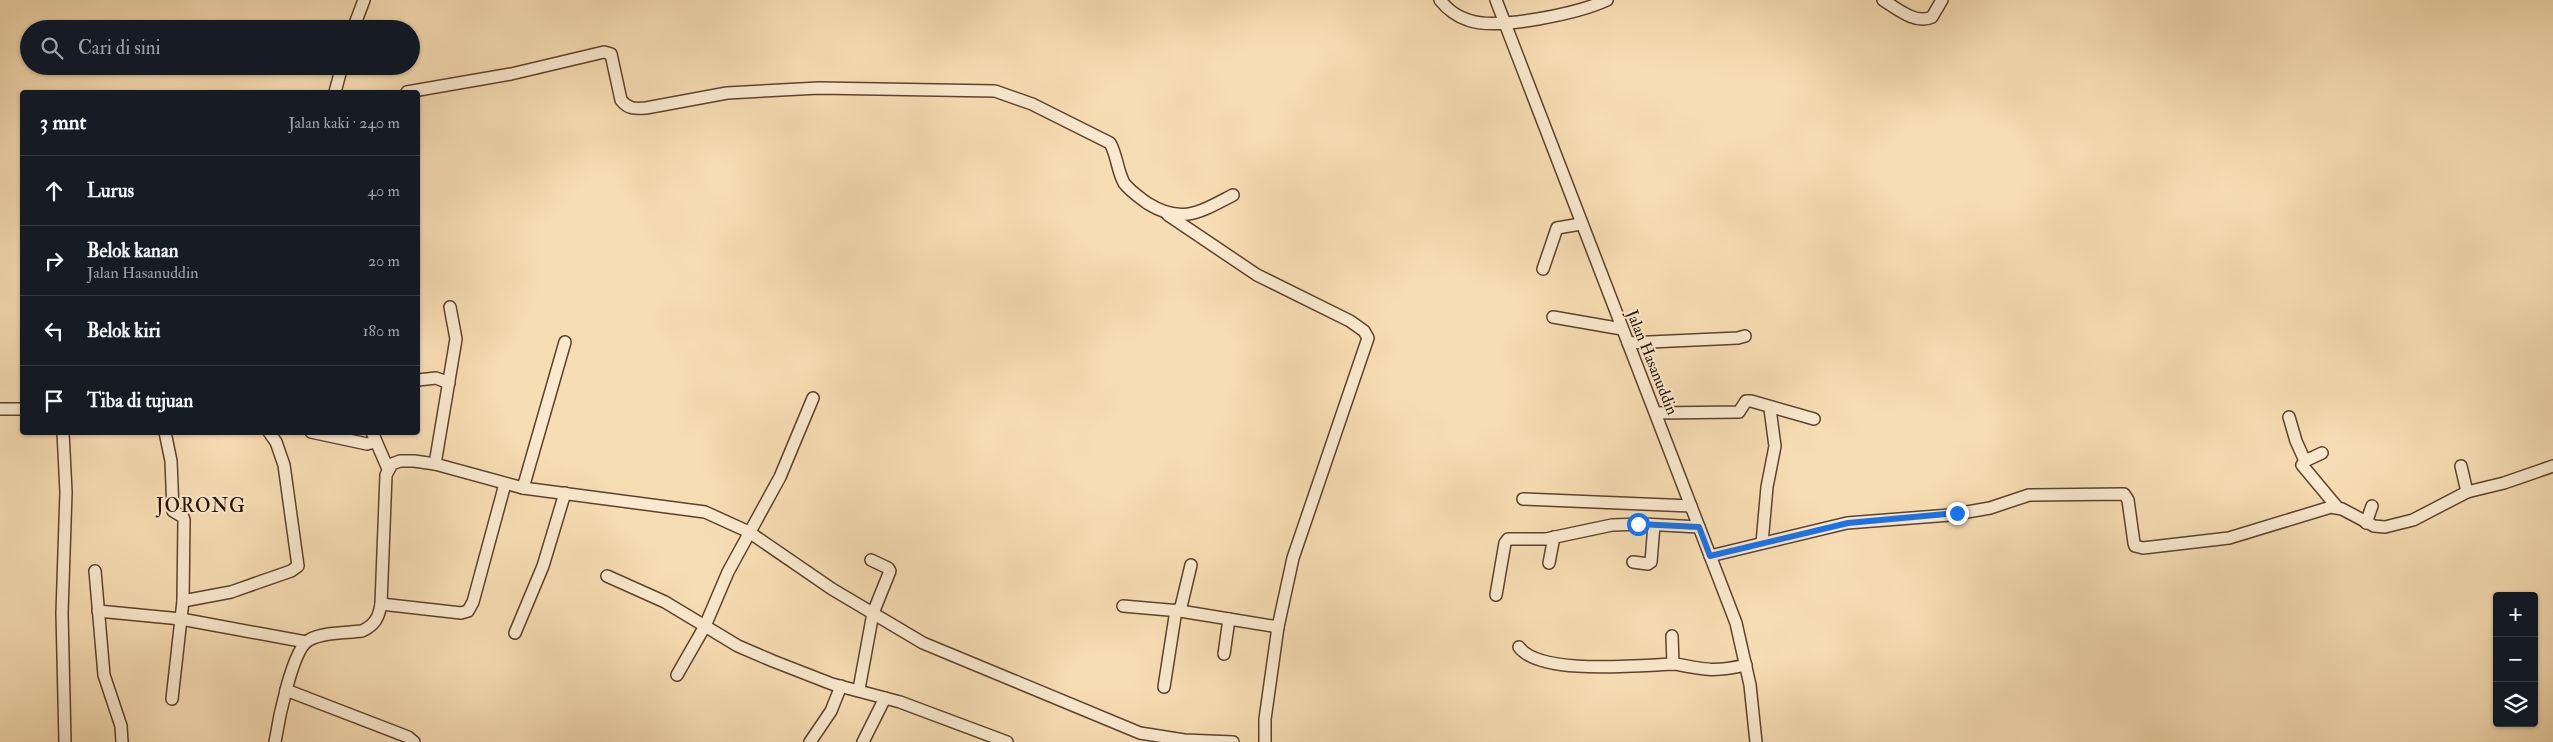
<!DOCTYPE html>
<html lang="id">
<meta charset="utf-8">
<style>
body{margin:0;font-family:"IM FELL Double Pica",serif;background:#242831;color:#f1f3f6}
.controls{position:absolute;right:15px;bottom:15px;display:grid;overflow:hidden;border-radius:5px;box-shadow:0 1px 4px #0004}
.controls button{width:45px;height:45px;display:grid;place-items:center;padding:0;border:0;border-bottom:1px solid #363941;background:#171b24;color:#f1f3f6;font:25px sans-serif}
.stop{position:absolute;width:15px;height:15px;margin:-11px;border:4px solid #1a73e8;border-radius:50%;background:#fff}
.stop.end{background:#1a73e8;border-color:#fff;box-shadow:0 1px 5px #0008}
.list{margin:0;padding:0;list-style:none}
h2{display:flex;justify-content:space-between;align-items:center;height:65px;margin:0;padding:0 20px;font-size:21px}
h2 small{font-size:16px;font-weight:400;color:#9ea1a6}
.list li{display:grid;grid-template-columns:32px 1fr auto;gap:15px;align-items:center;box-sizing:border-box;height:70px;padding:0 20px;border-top:1px solid #363941}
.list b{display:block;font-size:19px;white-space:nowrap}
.list p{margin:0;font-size:16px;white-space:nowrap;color:#9ea1a6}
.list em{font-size:16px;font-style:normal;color:#9ea1a6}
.icon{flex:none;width:28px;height:28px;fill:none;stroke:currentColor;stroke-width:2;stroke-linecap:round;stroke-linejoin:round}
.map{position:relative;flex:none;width:2553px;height:742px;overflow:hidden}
.search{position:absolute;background:#171b24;box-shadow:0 1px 4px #0004;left:20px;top:20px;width:400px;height:55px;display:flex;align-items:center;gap:12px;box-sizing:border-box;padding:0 18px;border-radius:28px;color:#9ea1a6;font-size:19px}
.panel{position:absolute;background:#171b24;box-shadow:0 1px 4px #0004;left:20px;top:90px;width:400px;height:345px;border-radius:5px}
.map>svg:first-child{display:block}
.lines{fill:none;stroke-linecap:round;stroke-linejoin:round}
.minor-casing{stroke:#5c422d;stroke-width:14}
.minor{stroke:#fae9ce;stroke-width:11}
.route{stroke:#1a73e8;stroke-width:6}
.labels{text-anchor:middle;stroke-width:4;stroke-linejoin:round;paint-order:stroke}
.street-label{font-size:16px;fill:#290f00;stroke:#fae9ce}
.quarter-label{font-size:19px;letter-spacing:1px;fill:#290f00;stroke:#fae9ce}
</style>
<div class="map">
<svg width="2553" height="742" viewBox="0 0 2553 742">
<rect width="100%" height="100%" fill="#f7ddb3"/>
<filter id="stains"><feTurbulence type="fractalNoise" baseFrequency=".004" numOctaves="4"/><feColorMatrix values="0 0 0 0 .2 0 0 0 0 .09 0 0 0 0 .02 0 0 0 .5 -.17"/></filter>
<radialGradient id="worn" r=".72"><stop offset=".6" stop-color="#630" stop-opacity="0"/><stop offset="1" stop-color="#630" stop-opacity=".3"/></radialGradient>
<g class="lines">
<g class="minor-casing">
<g id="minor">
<path d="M1440 0C1447 9 1458 17 1468 20 1497 31 1579 13 1607 0"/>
<path d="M1496 0 1736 623 1750 685 1756 742"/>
<path d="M1883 0C1896 8 1916 25 1932 17L1942 0"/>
<path d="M353 29 364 0"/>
<path d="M335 92 342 66"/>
<path d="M407 92 511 74 604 52 611 54 621 100C628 109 635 109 646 108L727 93 819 88 995 91 1032 104 1110 143C1117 155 1117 170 1124 183 1130 191 1139 197 1147 203 1182 225 1200 212 1233 195"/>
<path d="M1168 215 1257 275 1350 321 1364 331 1368 338 1293 558 1278 627 1265 719V742"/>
<path d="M1543 269 1557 228 1581 224"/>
<path d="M1553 317 1622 329"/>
<path d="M1628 343 1738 338 1745 336"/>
<path d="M418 380 436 378 449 383"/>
<path d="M0 409H22"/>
<path d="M1656 413 1739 412 1746 401H1751L1814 419"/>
<path d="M2289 417 2296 441 2305 461"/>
<path d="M63 432 66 492 62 613 65 742"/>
<path d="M165 432 171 461 173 511 183 517 184 520 183 601 172 699"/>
<path d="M311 432 367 444 375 442"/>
<path d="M372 432 388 469"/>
<path d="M2322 453 2305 461 2302 465 2337 507"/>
<path d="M435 464 456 339 450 307"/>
<path d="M2461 466 2467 492"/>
<path d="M523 488 565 342"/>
<path d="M1523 499 1691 506"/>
<path d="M2366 523 2372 506"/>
<path d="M1762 543 1767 487 1775 446 1770 409"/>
<path d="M1710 556 1847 523 1950 515 1990 508 2029 495 2124 494 2128 500 2134 543 2135 546 2143 548 2229 538 2331 507 2342 509 2374 526 2385 527 2413 520 2467 492 2504 483 2553 466"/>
<path d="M1633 562 1648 564 1651 562 1654 525"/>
<path d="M1549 563 1554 537"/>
<path d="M95 571 104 675 121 726 122 742"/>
<path d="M607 576 665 602 738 646 773 661 832 684 900 702 1007 742"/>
<path d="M1496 595 1505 543 1508 539H1546L1612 525 1643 524 1699 527"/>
<path d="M183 601 231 592 291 571 298 566 284 465 276 442 269 432"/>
<path d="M381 604 461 613 468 611 473 602 505 484"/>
<path d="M1123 606 1180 611 1278 627"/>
<path d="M98 611 181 619 306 642"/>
<path d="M1180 611 1191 565"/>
<path d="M515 633 543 566 565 493"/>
<path d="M1672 636 1673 664"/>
<path d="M1519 647C1540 676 1641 665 1676 664 1706 670 1715 672 1746 665"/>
<path d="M1224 654 1229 619"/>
<path d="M677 675 705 626 728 572 780 477 813 398"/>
<path d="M1164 687 1176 610"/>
<path d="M859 689 873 613 890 571 888 568 871 560"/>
<path d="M286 690 408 737 414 742"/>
<path d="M275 742C278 723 292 649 309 640 323 632 346 633 362 631 375 625 379 617 381 604L386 475 392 464 400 461H414L435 464 523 488 705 512 749 532 832 589 923 643 1140 733 1184 740 1233 742"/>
<path d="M810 742 831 711 841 686"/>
<path d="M863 742 885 698"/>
</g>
</g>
<use href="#minor" class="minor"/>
</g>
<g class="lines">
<path class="route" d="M1638 524 1699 527 1710 556 1848 523 1957 513"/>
</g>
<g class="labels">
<g class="street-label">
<text transform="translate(1653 362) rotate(68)" y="6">Jalan Hasanuddin</text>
</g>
<g class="quarter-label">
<text x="201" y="512">JORONG</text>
</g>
</g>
<rect width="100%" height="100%" filter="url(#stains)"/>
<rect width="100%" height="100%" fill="url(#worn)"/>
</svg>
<div class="controls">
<button>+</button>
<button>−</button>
<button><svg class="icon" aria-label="layers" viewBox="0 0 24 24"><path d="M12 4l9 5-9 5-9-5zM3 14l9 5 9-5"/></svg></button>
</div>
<div class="stop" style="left:1638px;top:524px"></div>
<div class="stop end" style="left:1957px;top:513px"></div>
<div class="search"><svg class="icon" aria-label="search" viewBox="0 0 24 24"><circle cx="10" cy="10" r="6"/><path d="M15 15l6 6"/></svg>Cari di sini</div>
<section class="panel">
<h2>3 mnt<small>Jalan kaki · 240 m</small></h2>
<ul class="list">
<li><svg class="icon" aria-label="ahead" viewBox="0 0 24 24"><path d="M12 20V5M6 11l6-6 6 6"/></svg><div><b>Lurus</b></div><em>40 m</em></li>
<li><svg class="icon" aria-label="right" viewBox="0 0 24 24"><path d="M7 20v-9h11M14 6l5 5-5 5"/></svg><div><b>Belok kanan</b><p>Jalan Hasanuddin</p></div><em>20 m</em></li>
<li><svg class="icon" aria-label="left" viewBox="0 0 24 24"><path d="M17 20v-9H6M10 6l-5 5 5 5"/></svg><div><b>Belok kiri</b></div><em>180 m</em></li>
<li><svg class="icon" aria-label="arrive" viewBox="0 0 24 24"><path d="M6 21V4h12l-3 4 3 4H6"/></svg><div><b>Tiba di tujuan</b></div></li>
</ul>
</section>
</div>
